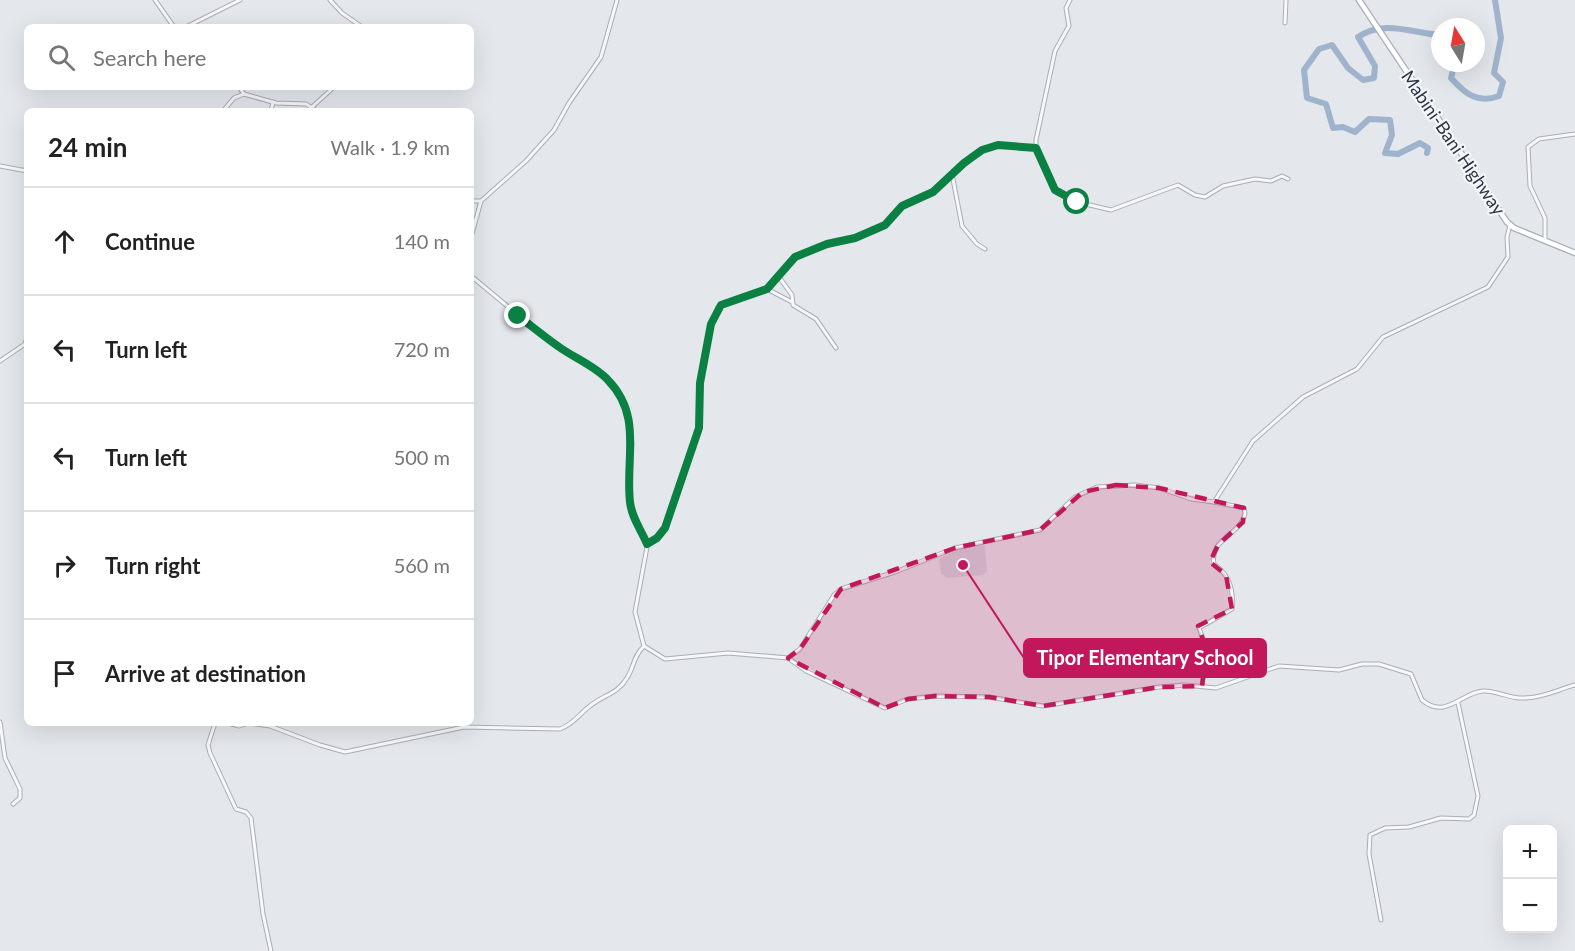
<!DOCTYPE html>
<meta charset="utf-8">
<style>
body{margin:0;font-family:Lato,sans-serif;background:#f2f2f2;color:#222}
.controls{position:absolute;right:18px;bottom:18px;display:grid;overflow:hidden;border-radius:9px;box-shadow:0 6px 24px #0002}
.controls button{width:54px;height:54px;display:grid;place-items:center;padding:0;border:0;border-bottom:2px solid #e0e0e0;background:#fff;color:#222;font:30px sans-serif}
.compass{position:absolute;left:1431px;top:18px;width:54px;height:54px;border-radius:50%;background:#fff;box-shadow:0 6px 24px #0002;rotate:349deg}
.stop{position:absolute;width:18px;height:18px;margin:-14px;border:4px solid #0b8043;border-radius:50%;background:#fff}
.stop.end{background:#0b8043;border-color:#fff;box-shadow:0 2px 6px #0008}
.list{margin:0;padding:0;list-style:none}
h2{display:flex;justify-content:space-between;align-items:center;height:78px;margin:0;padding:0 24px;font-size:26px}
h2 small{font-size:20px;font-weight:400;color:#767676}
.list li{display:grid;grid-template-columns:39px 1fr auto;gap:18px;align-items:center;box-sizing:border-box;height:108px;padding:0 24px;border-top:2px solid #e0e0e0}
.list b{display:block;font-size:22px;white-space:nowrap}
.list em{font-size:20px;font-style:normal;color:#767676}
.icon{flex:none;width:33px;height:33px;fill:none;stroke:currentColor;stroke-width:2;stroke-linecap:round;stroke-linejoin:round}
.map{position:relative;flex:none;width:1575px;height:951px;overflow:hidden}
.search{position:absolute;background:#fff;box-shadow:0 6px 24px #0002;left:24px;top:24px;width:450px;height:66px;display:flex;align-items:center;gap:15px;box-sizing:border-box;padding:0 21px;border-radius:9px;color:#767676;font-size:22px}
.panel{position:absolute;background:#fff;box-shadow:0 6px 24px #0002;left:24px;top:108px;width:450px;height:618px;border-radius:9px}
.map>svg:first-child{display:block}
.built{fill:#d2d6de}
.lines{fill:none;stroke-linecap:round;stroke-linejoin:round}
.river{stroke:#9fb4cc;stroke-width:6}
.minor-casing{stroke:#a9aeb7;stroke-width:5}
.secondary-casing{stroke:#a9aeb7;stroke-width:7}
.minor{stroke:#f7f8fa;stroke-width:3}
.secondary{stroke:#fff;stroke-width:4.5}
.route{stroke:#0b8043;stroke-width:8}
.marked{fill:#c2185b;fill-opacity:0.2;stroke:#c2185b;stroke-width:4.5;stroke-dasharray:12 8;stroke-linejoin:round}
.labels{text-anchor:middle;stroke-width:4.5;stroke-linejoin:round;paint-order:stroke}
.street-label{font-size:18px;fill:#2b3445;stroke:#f4f6f9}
.leader{fill:none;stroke:#c2185b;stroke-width:2}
.callout-dot{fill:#c2185b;stroke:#f4f6f9;stroke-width:2}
.callout{fill:#c2185b;stroke:#c2185b;stroke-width:2}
.callout-label{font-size:20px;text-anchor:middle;font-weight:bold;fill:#fff}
</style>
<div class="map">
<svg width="1575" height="951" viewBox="0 0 1575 951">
<rect width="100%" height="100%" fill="#e4e7ec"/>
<path class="built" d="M980 545 985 546 987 571 983 575 947 578 941 573 939 559 956 550Z"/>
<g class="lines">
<g class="river">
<path d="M1455 63 1451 78C1465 94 1478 104 1499 96L1503 82 1494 73 1501 38 1495 0"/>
<path d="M1427 153 1428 148 1420 143 1398 154 1385 153 1392 135 1390 120 1369 119 1355 132 1343 127 1333 128 1326 104 1307 98 1304 70 1319 49 1332 45 1348 68 1363 80 1374 78 1375 66 1358 37C1385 19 1411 33 1440 35"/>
</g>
<g class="minor-casing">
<g id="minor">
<path d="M155 0 174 27"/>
<path d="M330 0 342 13 362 27"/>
<path d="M1070 0 1066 8 1069 26 1055 51 1036 140V148L1057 193 1077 202 1111 210 1178 185 1195 195 1205 197 1223 186 1255 179 1271 181 1282 176 1288 179"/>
<path d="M1285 23 1286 0"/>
<path d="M186 27 240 0"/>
<path d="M239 87 244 94"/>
<path d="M312 107 334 87"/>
<path d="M223 111 234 98 244 94 276 103 306 104 317 111"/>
<path d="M271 111 273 102"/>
<path d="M0 166 27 171"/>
<path d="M952 174 962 226 977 244 985 249"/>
<path d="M471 201H481L526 161 554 130 569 103 601 57 617 0"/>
<path d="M471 237 481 201"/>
<path d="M1545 240V218L1530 186 1528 147 1539 139 1575 134"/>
<path d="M779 277 792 295 793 305 816 319 836 348"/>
<path d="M767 289 792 302"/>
<path d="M0 361 25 344 27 337"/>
<path d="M647 544 657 538 665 528 699 428 701 383 711 324 718 307 770 287 795 257 827 245 855 238 885 225 902 206 933 192 964 163 983 150 998 145 1036 148"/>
<path d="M644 646 665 659 728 653 788 658 800 649 834 595 841 589 895 572 955 548 1040 530 1075 497 1097 487 1135 485 1159 488 1191 499 1214 502 1253 441 1303 397 1357 369 1383 337 1488 287 1508 257 1507 237 1510 225"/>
<path d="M788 658 806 671 885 708 908 699 935 696 989 697 1043 706 1159 687 1185 685 1216 688 1279 666 1339 670 1362 664H1379L1411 674 1422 700C1446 720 1462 692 1483 691 1495 690 1508 698 1520 698 1539 699 1557 690 1575 685"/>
<path d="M1202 685 1207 650 1199 628 1232 609C1234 591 1230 575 1214 564 1209 539 1240 535 1245 514L1244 508 1214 502"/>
<path d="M0 722 5 758 20 789V798L13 804"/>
<path d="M215 723 208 745 210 753 236 809 246 812 251 818 263 914 271 951"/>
<path d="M228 723 239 726 248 723 270 726 320 745 345 752 464 727 560 729C574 724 579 714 590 706 603 695 618 694 627 678 635 666 632 658 644 646L635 612 647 547 631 511 629 482 632 444 630 424 622 399 599 372 547 339 471 276"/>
<path d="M1381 920 1369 854 1370 835 1385 828 1409 827 1441 818 1469 819 1474 815 1478 796 1458 703"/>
</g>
</g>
<g class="secondary-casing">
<path id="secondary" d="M1359 0 1507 222 1514 228 1575 253"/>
</g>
<use href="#minor" class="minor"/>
<use href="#secondary" class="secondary"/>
</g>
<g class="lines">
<path class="route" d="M518 316C533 327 547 339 562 349 577 359 596 367 608 380 643 416 625 458 630 502 632 519 641 529 647 544L657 538 665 528 699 428 700 383 711 324 721 305 767 289 795 257 827 244 855 238 885 225 902 206 933 192 964 163 982 150 998 145 1036 148 1055 190 1077 202"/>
</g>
<path class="marked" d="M1116 485 1159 488 1244 508 1243 522 1218 545 1210 562 1226 575 1232 609 1198 626 1207 650 1202 686 1159 687 1043 706 989 697 935 696 908 699 885 708 788 658 800 649 841 589 955 548 1040 530 1083 492Z"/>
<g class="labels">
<g class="street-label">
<text transform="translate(1453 143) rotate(56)" y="6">Mabini-Bani Highway</text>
</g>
</g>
<path class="leader" d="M963 565L1024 658"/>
<circle class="callout-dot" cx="963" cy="565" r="6"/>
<rect class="callout" x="1024" y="639" width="242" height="38" rx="6"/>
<g class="callout-label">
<text x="1145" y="665">Tipor Elementary School</text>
</g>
</svg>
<div class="controls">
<button>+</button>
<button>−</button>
</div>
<svg class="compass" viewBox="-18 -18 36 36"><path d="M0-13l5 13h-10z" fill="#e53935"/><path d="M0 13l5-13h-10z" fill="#767676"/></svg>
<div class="stop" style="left:1077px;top:202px"></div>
<div class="stop end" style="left:518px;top:316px"></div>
<div class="search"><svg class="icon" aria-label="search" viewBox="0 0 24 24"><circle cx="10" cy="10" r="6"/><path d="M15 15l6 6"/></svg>Search here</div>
<section class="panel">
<h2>24 min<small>Walk · 1.9 km</small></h2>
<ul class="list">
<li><svg class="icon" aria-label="ahead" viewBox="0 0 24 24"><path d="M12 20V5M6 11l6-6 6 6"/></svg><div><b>Continue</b></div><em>140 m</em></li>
<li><svg class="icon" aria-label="left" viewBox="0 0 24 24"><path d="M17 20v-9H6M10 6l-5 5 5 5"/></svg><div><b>Turn left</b></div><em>720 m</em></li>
<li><svg class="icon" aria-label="left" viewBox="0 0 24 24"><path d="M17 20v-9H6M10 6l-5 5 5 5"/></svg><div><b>Turn left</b></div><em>500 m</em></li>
<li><svg class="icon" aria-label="right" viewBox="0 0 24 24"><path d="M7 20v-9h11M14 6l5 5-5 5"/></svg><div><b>Turn right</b></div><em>560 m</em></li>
<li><svg class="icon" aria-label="arrive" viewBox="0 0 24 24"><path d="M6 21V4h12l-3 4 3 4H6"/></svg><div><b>Arrive at destination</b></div></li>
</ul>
</section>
</div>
